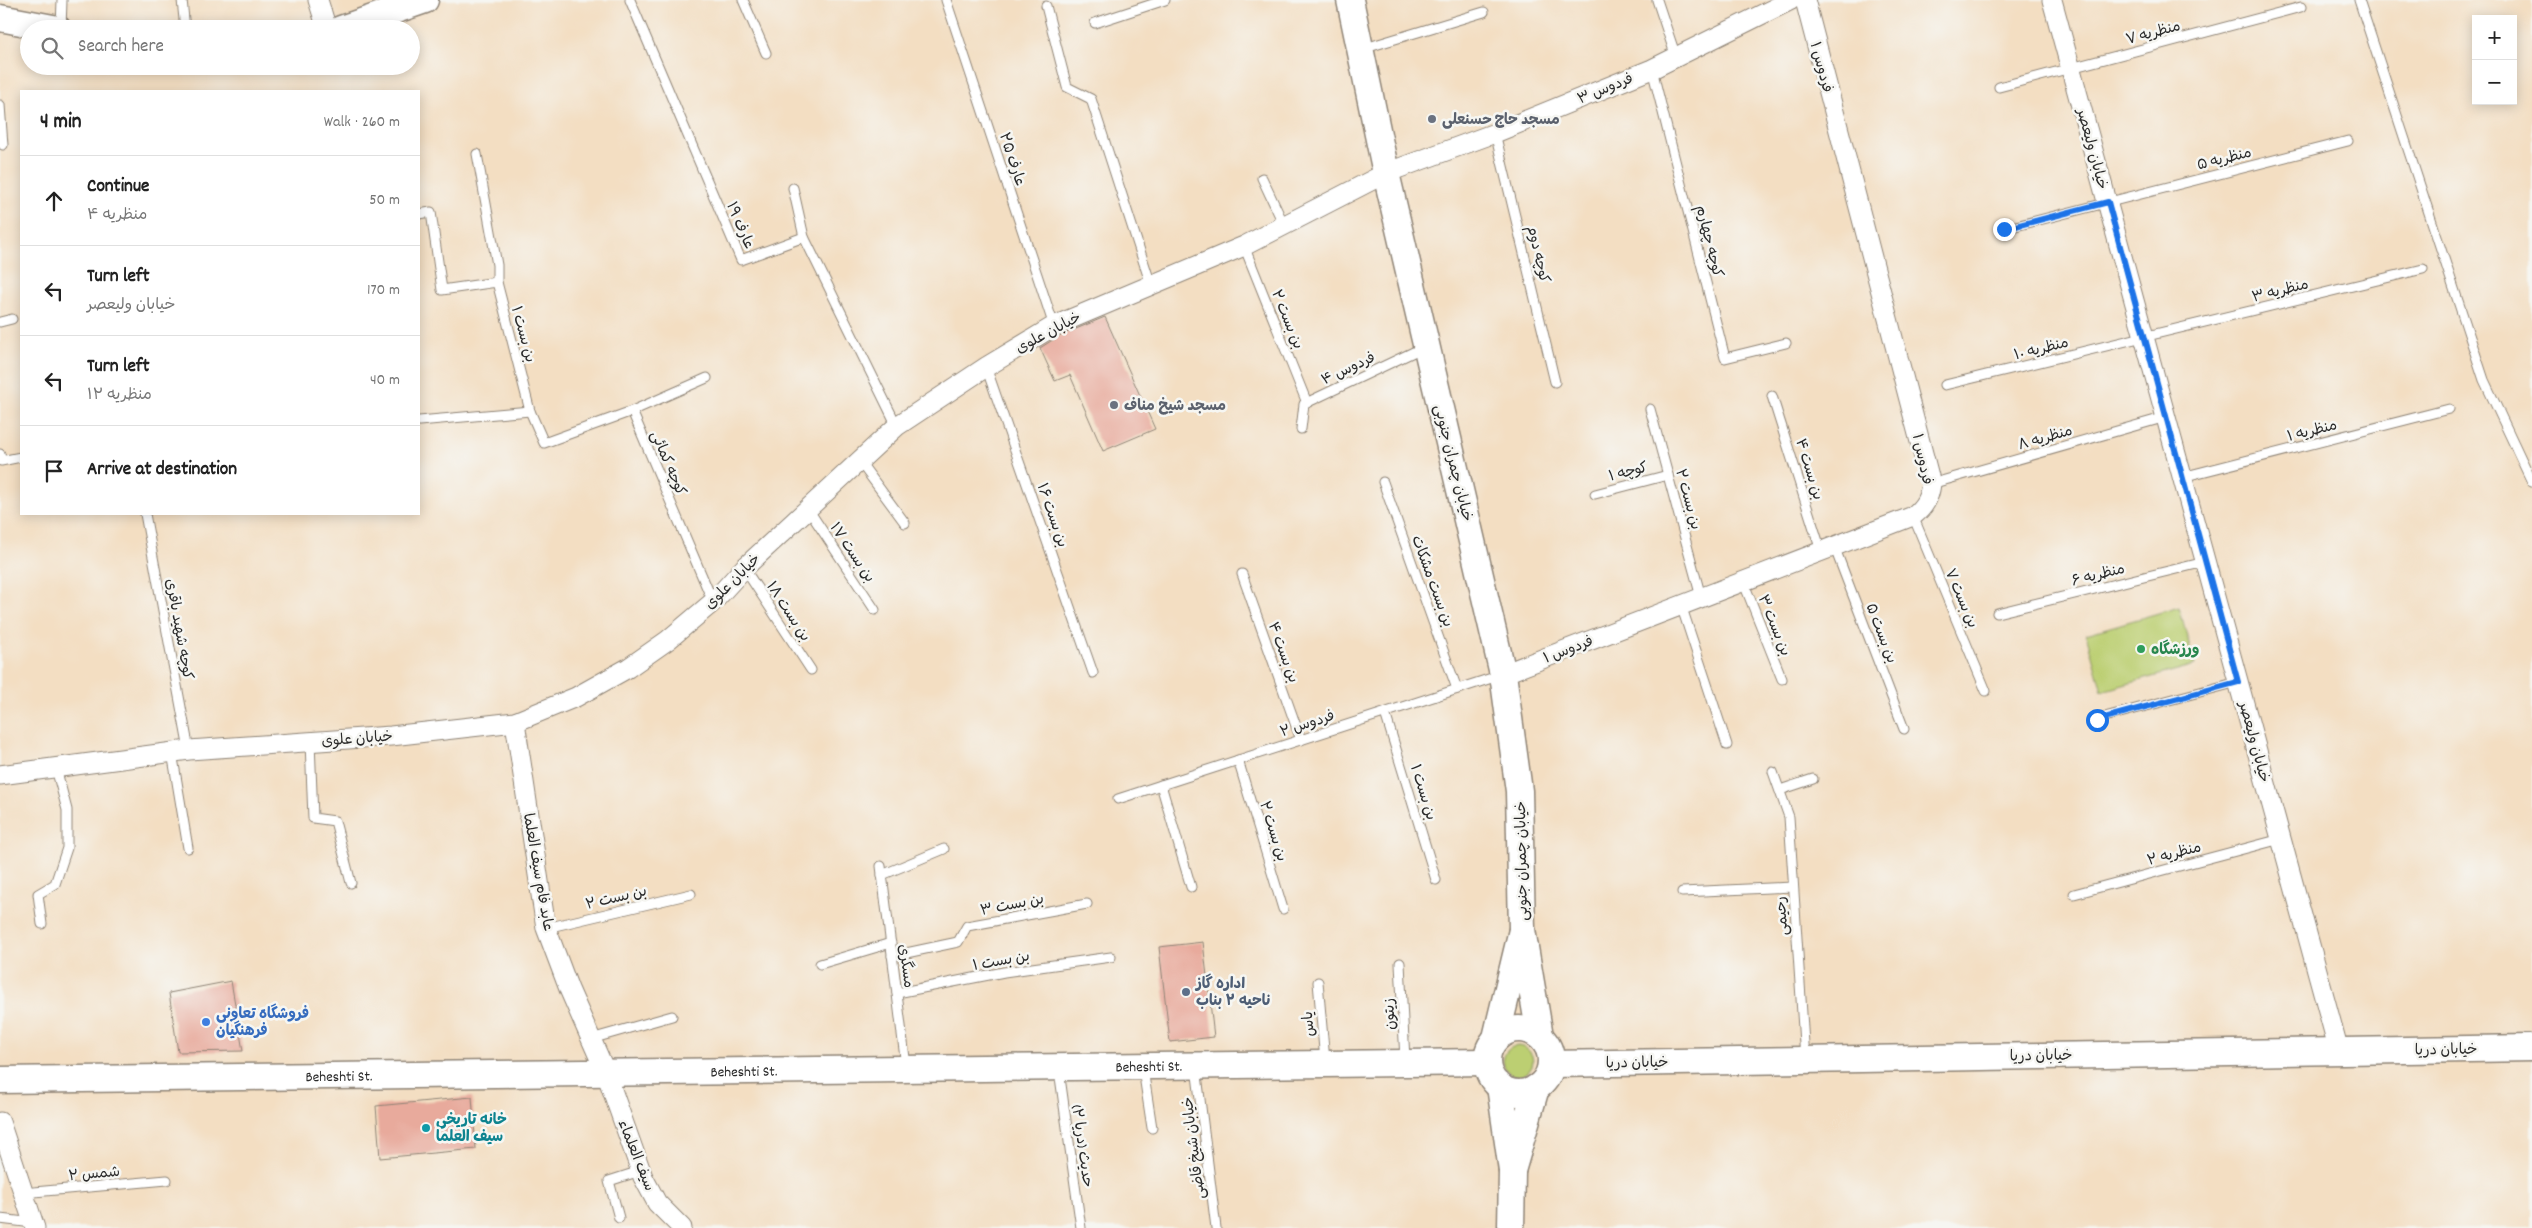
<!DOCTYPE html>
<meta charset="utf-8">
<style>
body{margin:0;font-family:Dekko,"Playpen Sans Arabic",sans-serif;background:#f2f2f2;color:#222}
.controls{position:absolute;right:15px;top:15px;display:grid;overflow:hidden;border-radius:0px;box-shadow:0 2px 12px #0003}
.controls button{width:45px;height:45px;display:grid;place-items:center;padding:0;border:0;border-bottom:1px solid #e0e0e0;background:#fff;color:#222;font:25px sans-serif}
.stop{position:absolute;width:15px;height:15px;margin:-11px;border:4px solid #1a73e8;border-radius:50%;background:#fff}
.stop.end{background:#1a73e8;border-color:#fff;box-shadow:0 1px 5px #0008}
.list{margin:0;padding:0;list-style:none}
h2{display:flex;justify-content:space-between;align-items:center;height:65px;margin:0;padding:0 20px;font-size:21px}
h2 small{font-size:16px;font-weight:400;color:#767676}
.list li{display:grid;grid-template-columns:32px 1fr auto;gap:15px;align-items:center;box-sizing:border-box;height:90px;padding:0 20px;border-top:1px solid #e0e0e0}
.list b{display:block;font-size:19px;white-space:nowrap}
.list p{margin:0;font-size:16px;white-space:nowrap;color:#767676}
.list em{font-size:16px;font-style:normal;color:#767676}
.icon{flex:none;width:28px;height:28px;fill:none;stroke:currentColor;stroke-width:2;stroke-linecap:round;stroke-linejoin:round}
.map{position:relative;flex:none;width:2532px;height:1228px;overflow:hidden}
.search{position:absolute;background:#fff;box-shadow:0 2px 12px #0003;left:20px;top:20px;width:400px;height:55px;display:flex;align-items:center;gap:12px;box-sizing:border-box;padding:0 18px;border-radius:28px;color:#767676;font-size:19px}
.panel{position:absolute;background:#fff;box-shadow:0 2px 12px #0003;left:20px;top:90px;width:400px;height:425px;border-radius:0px}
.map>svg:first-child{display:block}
.green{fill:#bccf72;stroke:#747d4e}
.building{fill:#e8aa9c}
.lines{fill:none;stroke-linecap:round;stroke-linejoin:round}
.lane-casing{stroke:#8f8476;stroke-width:11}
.street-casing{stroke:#8f8476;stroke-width:21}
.secondary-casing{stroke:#8f8476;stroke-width:29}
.lane{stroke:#fff;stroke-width:9}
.street{stroke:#fff;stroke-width:19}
.secondary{stroke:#fff;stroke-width:26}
.route{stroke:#1a73e8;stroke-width:6}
.worship-dot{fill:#6b7280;stroke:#f6f6f2;stroke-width:2}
.leisure-dot{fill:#2e9e5b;stroke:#f6f6f2;stroke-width:2}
.service-dot{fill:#5c6f8a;stroke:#f6f6f2;stroke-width:2}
.shop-dot{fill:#3f7fe0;stroke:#f6f6f2;stroke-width:2}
.culture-dot{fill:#0f9aa8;stroke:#f6f6f2;stroke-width:2}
.labels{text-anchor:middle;stroke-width:5;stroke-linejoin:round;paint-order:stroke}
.street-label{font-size:15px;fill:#2b2b2b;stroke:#f6f6f2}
.worship-label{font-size:15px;font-weight:bold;fill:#5b616d;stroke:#f6f6f2;text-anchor:start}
.leisure-label{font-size:15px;font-weight:bold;fill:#27864d;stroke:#f6f6f2;text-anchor:start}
.service-label{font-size:15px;font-weight:bold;fill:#4e5e75;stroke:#f6f6f2;text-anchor:start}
.shop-label{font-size:15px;font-weight:bold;fill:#366cbe;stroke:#f6f6f2;text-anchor:start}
.culture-label{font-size:15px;font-weight:bold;fill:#0d838f;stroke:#f6f6f2;text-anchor:start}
</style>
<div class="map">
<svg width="2532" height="1228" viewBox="0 0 2532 1228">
<rect width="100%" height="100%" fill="#f6f6f2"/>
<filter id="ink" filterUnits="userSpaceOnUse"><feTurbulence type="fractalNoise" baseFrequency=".02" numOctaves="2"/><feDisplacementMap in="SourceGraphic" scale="10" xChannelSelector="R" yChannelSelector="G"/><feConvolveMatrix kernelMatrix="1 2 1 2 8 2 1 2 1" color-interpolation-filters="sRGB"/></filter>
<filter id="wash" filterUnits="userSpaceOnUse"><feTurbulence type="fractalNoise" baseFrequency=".0096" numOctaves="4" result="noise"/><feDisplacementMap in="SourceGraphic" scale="20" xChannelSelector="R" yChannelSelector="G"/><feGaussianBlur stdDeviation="1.12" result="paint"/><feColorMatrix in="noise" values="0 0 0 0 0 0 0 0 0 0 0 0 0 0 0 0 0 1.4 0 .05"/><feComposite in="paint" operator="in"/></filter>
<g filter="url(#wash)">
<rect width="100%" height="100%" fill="#f3dec2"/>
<g class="green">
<path d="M2179 607 2195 665 2102 691 2086 634Z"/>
<circle cx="1518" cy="1061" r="15"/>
</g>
<g id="blocks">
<g class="building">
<path d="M1105 317 1155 429 1103 451 1070 375 1055 381 1040 348 1059 336Z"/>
<path d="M1203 942 1214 1037 1170 1042 1159 947Z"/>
<path d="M231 981 243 1051 178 1052 169 993Z"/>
<path d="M472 1097 476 1149 380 1158 376 1106Z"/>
</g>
</g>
</g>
<g filter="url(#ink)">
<use href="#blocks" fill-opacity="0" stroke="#8f8476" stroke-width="1"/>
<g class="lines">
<g class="lane-casing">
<g id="lane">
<path d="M182 0 185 29"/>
<path d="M630 0 741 260 804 237"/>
<path d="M743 0 766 53"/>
<path d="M946 0 1054 326"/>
<path d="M1657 0 1676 57"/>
<path d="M2359 0 2484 380 2532 482"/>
<path d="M1046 6 1067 87 1091 99 1151 285"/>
<path d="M1095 23 1165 0"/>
<path d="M61 29 62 0"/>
<path d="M1362 49 1484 12"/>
<path d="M1652 69 1725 358 1786 343"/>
<path d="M1999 87 2301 7"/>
<path d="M0 105 3 145"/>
<path d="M1495 133 1555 382"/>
<path d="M477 154 497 265V282"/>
<path d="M1262 178 1284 225"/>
<path d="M793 188 804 237 897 426"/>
<path d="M419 214 431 212 442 290 497 282 530 411 544 443 632 411"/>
<path d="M2004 229 2348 141"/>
<path d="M1244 246 1307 403"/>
<path d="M0 322 12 319"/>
<path d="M986 367 1093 673"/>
<path d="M707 378 632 411 713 602"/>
<path d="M1945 385 2423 269"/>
<path d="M1772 396 1821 551"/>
<path d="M1650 409 1701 597"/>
<path d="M419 421 530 411"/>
<path d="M1301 429 1304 404 1424 347"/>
<path d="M0 454 1 461 21 457"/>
<path d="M860 462 905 523"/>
<path d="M2182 477 2449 409"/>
<path d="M1383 482 1457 689"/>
<path d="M1931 484 2166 417"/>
<path d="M1595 494 1668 475"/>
<path d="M808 509 875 610"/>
<path d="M145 514 189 750"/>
<path d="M1913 516 1986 691"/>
<path d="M1834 546 1904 729"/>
<path d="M744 568 811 670"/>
<path d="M1242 574 1301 740"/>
<path d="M1743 581 1782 679"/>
<path d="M1681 605 1727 745"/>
<path d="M1997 613 2205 562"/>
<path d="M1385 713 1436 880"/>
<path d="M2097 719 2238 682"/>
<path d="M310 742 313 818 335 821 351 883"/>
<path d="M172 752 188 848"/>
<path d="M1238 760 1283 909"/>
<path d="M1773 772 1789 817 1805 1059"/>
<path d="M1161 785 1191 887"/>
<path d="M1780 790 1813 779"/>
<path d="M1118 799 1501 675"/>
<path d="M881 866 906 1066"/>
<path d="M882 875 944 849"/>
<path d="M1682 892 1793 887"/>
<path d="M2074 894 2281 839"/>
<path d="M42 924 38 894 55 884 67 848V810L56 768"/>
<path d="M546 928 691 894"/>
<path d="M892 956 958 942 967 926 1087 904"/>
<path d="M1400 963 1405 1060"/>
<path d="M820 964 891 943"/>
<path d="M1318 982 1325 1061"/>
<path d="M897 993 1004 972 1111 957"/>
<path d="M591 1039 672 1016"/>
<path d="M1196 1067 1216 1228"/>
<path d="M1143 1069 1152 1128"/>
<path d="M1059 1070 1081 1228"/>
<path d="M23 1193 167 1180"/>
<path d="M619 1218 609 1181 640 1171"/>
<path d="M0 1219 33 1223"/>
</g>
</g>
<g class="street-casing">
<g id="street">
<path d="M318 0 327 29"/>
<path d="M2052 0 2339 1051"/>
<path d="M1503 674 1913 516C1924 507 1929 499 1931 484L1805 0"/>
<path d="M515 722 546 928 569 989 606 1073 643 1177 657 1203 682 1228"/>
<path d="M0 775 189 750 391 736 515 722 576 697 628 668 668 640 713 602 744 568 897 426 986 367 1054 326 1244 246 1386 173 1495 133 1652 69 1791 0"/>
<path d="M0 1122 35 1228"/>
</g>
</g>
<g class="secondary-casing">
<g id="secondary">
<path d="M1350 0 1386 173 1503 674 1519 791 1522 930"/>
<path d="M0 18 58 29"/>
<path d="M341 29 425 0"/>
<circle cx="1519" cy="1061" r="32"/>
<path d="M1496 1038 1522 930 1540 1036"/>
<path d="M1551 1064 2532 1048"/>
<path id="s1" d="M0 1080 1487 1062"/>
<path d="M1500 1086 1512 1171 1536 1088"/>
<path d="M1511 1228 1512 1171"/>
</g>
</g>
<use href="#lane" class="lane"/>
<use href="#street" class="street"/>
<use href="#secondary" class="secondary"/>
</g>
</g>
<g class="lines" filter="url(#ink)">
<path class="route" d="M2004 229 2108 202 2238 682 2097 720"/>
</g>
<g class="worship-dot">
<circle cx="1432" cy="119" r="5"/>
<circle cx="1114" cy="405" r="5"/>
</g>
<circle class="leisure-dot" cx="2141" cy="649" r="5"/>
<circle class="service-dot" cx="1186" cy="992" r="5"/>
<circle class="shop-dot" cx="206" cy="1022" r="5"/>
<circle class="culture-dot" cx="426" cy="1128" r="5"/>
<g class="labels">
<g class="street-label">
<text transform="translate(2153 32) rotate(-15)" y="5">منظریه ۷</text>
<text transform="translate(1822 67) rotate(75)" y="5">فردوس ۱</text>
<text transform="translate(1605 88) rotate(-22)" y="5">فردوس ۳</text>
<text transform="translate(2093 149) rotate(75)" y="5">خیابان ولیعصر</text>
<text transform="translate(2224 158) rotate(-14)" y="5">منظریه ۵</text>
<text transform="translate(1013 159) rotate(72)" y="5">عارف ۲۵</text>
<text transform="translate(741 225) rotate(67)" y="5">عارف ۱۹</text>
<text transform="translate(1710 241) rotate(76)" y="5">کوچه چهارم</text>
<text transform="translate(1539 254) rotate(77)" y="5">کوچه دوم</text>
<text transform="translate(2280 290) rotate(-14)" y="5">منظریه ۳</text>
<text transform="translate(1288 319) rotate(68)" y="5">بن بست ۲</text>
<text transform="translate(1048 332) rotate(-28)" y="5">خیابان علوی</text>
<text transform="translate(524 334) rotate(75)" y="5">بن بست ۱</text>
<text transform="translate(2041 348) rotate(-14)" y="5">منظریه ۱۰</text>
<text transform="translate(1348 368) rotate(-25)" y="5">فردوس ۴</text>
<text transform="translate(2312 430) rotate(-14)" y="5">منظریه ۱</text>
<text transform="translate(2045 437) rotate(-16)" y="5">منظریه ۸</text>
<text transform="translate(1923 459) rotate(78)" y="5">فردوس ۱</text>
<text transform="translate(669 463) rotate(67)" y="5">کوچه کمائی</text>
<text transform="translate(1454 463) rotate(76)" y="5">خیابان چمران جنوبی</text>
<text transform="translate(1810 469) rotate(73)" y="5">بن بست ۴</text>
<text transform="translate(1628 471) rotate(-14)" y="5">کوچه ۱</text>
<text transform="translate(1689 499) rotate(75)" y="5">بن بست ۲</text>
<text transform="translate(1053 515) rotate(71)" y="5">بن بست ۱۶</text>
<text transform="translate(853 552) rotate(56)" y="5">بن بست ۱۷</text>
<text transform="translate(2098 574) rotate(-14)" y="5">منظریه ۶</text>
<text transform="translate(732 581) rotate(-45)" y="5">خیابان علوی</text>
<text transform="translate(1433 581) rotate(70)" y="5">بن بست مشکات</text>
<text transform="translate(1962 598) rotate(67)" y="5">بن بست ۷</text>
<text transform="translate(789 611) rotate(57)" y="5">بن بست ۱۸</text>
<text transform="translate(1775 625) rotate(68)" y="5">بن بست ۳</text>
<text transform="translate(180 629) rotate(80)" y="5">کوچه شهید باقری</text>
<text transform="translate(1882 633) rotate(69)" y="5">بن بست ۵</text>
<text transform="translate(1568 649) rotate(-21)" y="5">فردوس ۱</text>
<text transform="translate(1284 652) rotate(70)" y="5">بن بست ۴</text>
<text transform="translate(1307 723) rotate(-18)" y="5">فردوس ۲</text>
<text transform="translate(357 738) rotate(-4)" y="5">خیابان علوی</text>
<text transform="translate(2255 742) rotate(75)" y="5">خیابان ولیعصر</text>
<text transform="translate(1424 792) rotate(73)" y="5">بن بست ۱</text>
<text transform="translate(1274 831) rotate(73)" y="5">بن بست ۲</text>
<text transform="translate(2174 853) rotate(-15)" y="5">منظریه ۲</text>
<text transform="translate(1521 861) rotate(-91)" y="5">خیابان چمران جنوبی</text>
<text transform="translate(539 872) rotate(80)" y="5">عابد فام سیف العلما</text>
<text transform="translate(616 897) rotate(-13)" y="5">بن بست ۲</text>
<text transform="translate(1012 904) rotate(-11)" y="5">بن بست ۳</text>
<text transform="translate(1781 916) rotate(-94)" y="5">رحیمی</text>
<text transform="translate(1001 960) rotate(-10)" y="5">بن بست ۱</text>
<text transform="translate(907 966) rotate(83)" y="5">مسگری</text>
<text transform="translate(1389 1014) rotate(-93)" y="5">زیتون</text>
<text transform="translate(1308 1024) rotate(-95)" y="5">یاس</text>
<text transform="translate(2446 1049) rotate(-1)" y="5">خیابان دریا</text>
<text transform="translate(2041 1055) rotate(-1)" y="5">خیابان دریا</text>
<text transform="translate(1637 1062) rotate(-1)" y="5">خیابان دریا</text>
<text dy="5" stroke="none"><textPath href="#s1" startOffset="1149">Beheshti St.</textPath></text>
<text dy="5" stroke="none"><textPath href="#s1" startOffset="744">Beheshti St.</textPath></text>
<text dy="5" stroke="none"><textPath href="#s1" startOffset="339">Beheshti St.</textPath></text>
<text transform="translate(1083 1146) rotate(82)" y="5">حدیث (دریا ۲)</text>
<text transform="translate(1193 1148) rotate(-97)" y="5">خیابان شیخ قاضی</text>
<text transform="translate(637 1155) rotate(68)" y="5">سیف العلماء</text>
<text transform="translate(94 1173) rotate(-5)" y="5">شمس ۲</text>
</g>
<g class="worship-label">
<text x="1442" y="124">مسجد حاج حسنعلی</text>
<text x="1124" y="410">مسجد شیخ مناف</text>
</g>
<g class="leisure-label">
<text x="2151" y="654">ورزشگاه</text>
</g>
<g class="service-label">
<text x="1196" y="988">اداره گاز<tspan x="1196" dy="17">ناحیه ۲ بناب</tspan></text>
</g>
<g class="shop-label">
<text x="216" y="1018">فروشگاه تعاونی<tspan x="216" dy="17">فرهنگیان</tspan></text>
</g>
<g class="culture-label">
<text x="436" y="1124">خانه تاریخی<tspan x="436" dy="17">سیف العلما</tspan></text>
</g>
</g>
</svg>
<div class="controls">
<button>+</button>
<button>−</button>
</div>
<div class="stop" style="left:2097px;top:720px"></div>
<div class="stop end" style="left:2004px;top:229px"></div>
<div class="search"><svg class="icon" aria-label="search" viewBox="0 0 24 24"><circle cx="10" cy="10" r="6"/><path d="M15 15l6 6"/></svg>Search here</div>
<section class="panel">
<h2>4 min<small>Walk · 260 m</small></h2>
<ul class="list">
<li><svg class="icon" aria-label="ahead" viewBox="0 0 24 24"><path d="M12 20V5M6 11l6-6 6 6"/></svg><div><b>Continue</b><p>منظریه ۴</p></div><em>50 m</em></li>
<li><svg class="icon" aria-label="left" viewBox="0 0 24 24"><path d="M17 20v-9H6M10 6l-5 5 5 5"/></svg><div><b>Turn left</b><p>خیابان ولیعصر</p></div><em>170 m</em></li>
<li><svg class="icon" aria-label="left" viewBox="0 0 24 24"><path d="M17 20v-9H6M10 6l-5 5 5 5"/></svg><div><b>Turn left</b><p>منظریه ۱۲</p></div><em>40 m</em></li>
<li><svg class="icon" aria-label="arrive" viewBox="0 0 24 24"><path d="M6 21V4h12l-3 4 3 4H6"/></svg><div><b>Arrive at destination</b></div></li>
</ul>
</section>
</div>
